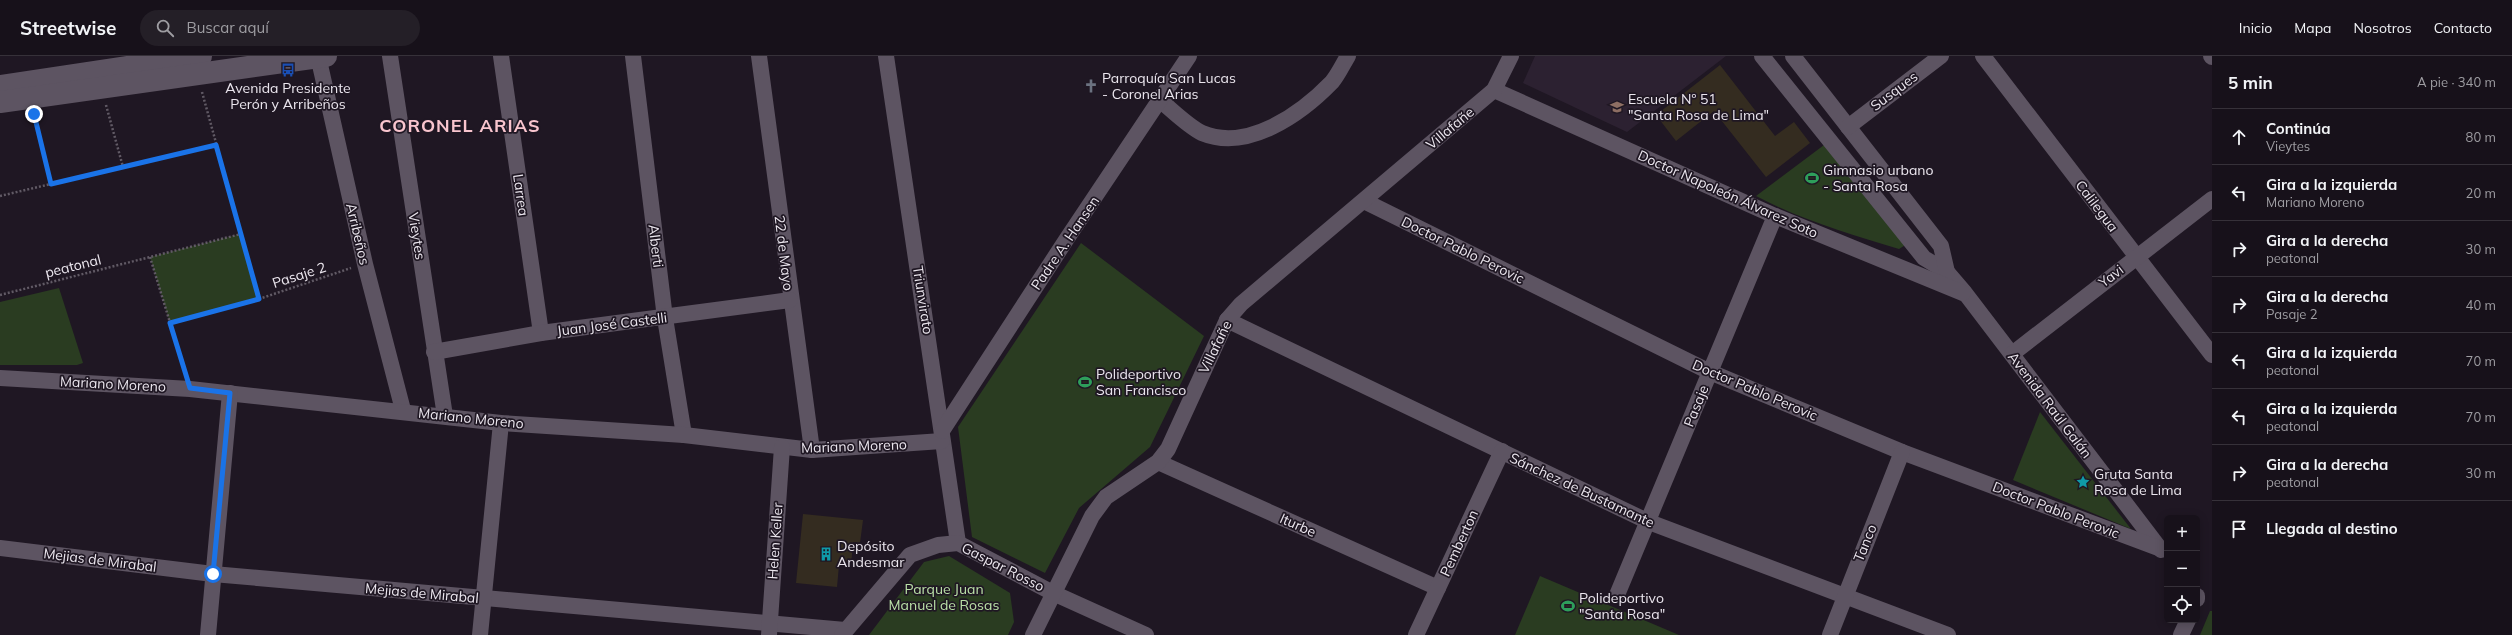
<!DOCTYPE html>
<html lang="es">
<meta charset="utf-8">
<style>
body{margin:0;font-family:Mulish,sans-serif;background:#241f27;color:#f1f3f6}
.controls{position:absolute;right:12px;bottom:12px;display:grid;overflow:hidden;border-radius:6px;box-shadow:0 2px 10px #0003}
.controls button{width:36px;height:36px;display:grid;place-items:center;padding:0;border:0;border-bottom:1px solid #363139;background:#17111a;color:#f1f3f6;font:20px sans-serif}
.stop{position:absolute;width:12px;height:12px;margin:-9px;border:3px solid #1a73e8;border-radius:50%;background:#fff}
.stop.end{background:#1a73e8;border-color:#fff;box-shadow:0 1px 4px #0008}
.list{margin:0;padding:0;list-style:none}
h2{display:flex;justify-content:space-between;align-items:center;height:52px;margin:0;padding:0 16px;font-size:17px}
h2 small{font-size:13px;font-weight:400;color:#9e9da2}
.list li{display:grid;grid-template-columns:26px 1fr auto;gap:12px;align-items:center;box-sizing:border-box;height:56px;padding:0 16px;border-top:1px solid #363139}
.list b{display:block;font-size:15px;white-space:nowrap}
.list p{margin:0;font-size:13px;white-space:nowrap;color:#9e9da2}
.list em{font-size:13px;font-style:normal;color:#9e9da2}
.icon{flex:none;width:22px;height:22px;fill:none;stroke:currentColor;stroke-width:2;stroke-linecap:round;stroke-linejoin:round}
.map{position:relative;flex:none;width:2212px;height:579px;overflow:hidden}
header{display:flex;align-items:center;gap:24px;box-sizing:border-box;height:56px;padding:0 20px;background:#17111a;border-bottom:1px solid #363139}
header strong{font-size:19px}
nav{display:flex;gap:22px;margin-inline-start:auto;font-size:14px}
.search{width:280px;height:36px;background:#241f27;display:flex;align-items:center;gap:10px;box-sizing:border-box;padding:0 14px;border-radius:22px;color:#9e9da2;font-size:15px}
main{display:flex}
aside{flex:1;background:#17111a}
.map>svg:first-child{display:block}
.built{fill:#2c2131}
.green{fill:#2a3c21}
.building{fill:#342c20}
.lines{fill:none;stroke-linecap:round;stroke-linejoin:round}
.path{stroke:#615a65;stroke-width:2.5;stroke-dasharray:2 2;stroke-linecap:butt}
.minor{stroke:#5d5462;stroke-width:16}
.secondary{stroke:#5d5462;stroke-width:22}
.route{stroke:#1a73e8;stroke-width:5}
.labels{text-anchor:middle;stroke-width:3.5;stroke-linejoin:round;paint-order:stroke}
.poi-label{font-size:14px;fill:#ebe6ee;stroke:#1f1723;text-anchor:start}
.street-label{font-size:14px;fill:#ebe6ee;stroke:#1f1723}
.park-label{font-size:14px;fill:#bae0a7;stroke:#1f1723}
.district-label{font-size:18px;font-weight:bold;letter-spacing:1px;fill:#f9c5ce;stroke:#1f1723}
</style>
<header>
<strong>Streetwise</strong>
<div class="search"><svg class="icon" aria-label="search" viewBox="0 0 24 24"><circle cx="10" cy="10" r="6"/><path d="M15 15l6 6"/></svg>Buscar aquí</div>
<nav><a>Inicio</a><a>Mapa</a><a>Nosotros</a><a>Contacto</a></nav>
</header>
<main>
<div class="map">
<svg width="2212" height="579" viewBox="0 0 2212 579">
<rect width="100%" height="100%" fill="#1f1723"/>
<path class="built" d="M1535 0H1726L1627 76 1523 27Z"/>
<g class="green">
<path d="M1828 86 1907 188 1899 193C1849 178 1802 164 1756 140Z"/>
<path d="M241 178 259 245 170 267 150 201Z"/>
<path d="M1081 187 1204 280 1150 391 1079 452 1045 517 972 481 958 371Z"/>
<path d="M59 232 83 307 77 309H0V246Z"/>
<path d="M2040 356 2131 473 2013 424Z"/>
<path d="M949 500 1010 537 1014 566 1008 579H869L924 506Z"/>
<path d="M1540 520 1679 579H1515Z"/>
<path d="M2210 555H2212V579H2200Z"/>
</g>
<g class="building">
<path d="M1720 9 1775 80 1794 66 1810 87 1766 121 1714 55 1676 85 1656 59Z"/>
<path d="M803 458 863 464 860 487 853 486 851 510 839 509 837 531 796 527Z"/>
</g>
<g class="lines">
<g class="path">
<path d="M202 36 259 243"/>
<path d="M106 49 123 111"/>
<path d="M34 58 51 128"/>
<path d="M0 140 216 89"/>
<path d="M150 201 186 319"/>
<path d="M0 239 241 178"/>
<path d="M170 267 259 243 351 212"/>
</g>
<g class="minor">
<path d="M318 0 365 208 403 354"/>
<path d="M390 0 445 360"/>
<path d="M501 0 541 277"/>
<path d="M633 0 665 262 684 379"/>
<path d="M759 0 812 394"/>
<path d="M886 0 958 487"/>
<path d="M1762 0 1924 202 1947 216 1965 237 2161 494"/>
<path d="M1793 0 1941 190 1947 216"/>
<path d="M1983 0 2212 299"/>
<path d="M2211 0 2212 1"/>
<path d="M1494 34 1775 160 1963 237"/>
<path d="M1161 45C1173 55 1188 70 1202 77 1248 96 1301 58 1332 26 1338 19 1343 8 1348 0"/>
<path d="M1848 71 1941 0"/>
<path d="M1364 145 1710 316 1902 396 2161 493"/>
<path d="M1227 264 1649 466 1948 579"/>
<path d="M434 296 541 277 790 244"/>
<path d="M2012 298 2212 143"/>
<path d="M0 322 190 333 501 367 684 379 812 394 942 385"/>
<path d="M942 375 1066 184 1189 0"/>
<path d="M1158 406 1438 532"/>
<path d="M0 492 213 518 845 574"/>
<path d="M1617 539 1775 160"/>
<path d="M2197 540V543"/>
<path d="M208 579 230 337"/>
<path d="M480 579 501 367"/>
<path d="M769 579 782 391"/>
<path d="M842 579 910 499 938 489 958 487 1053 537 1146 579"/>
<path d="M1033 579 1092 460 1106 441 1158 406 1168 393 1227 264 1241 248 1494 34 1511 0"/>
<path d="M1416 579 1502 395"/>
<path d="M1830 579 1902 396"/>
<path d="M2181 579 2188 564"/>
</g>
<g class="secondary">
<path d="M0 30 201 0"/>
<path d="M0 46 326 0"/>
</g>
</g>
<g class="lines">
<path class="route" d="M34 58 51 128 216 89 259 243 170 267 190 332 230 337 213 518"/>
</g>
<defs>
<g id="bus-bare" transform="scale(1.08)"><path d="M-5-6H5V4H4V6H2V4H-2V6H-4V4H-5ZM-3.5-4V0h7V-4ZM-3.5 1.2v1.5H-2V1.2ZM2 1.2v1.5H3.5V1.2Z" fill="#1a4fb4" stroke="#1f1723" stroke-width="2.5" paint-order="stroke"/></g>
<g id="church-bare" transform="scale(1.08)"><path d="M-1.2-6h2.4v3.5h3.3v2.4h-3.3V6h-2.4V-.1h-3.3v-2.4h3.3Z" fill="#6b7280" stroke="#1f1723" stroke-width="2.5" paint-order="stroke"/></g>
<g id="school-bare" transform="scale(1.08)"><path d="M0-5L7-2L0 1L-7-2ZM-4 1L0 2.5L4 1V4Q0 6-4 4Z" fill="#8d6e63" stroke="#1f1723" stroke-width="2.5" paint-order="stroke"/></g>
<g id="stadium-bare" transform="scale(1.08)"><path d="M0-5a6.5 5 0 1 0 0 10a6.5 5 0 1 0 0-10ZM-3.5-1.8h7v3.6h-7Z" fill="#2e9e5b" stroke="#1f1723" stroke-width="2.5" paint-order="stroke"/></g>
<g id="sight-bare" transform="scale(1.08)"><path d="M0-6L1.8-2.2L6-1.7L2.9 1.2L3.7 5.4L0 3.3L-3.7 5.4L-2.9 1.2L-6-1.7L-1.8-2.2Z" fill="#0f9aa8" stroke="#1f1723" stroke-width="2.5" paint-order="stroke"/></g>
<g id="building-bare" transform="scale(1.08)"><path d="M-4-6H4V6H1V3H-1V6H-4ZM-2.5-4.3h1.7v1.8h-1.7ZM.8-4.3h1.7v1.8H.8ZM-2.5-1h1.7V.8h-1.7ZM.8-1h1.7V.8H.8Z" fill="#0f9aa8" stroke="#1f1723" stroke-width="2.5" paint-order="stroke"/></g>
</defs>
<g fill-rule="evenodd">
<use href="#bus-bare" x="288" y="14"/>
<use href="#church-bare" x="1091" y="30"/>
<use href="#school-bare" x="1617" y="51"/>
<use href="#stadium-bare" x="1812" y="122"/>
<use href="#stadium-bare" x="1085" y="326"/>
<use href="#sight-bare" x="2083" y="426"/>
<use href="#building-bare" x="826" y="498"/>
<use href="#stadium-bare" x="1568" y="550"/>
</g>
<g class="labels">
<g class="poi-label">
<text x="1102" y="27">Parroquía San Lucas<tspan x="1102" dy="16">- Coronel Arias</tspan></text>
<text x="288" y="37" text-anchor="middle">Avenida Presidente<tspan x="288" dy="16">Perón y Arribeños</tspan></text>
<text x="1628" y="48">Escuela Nº 51<tspan x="1628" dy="16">"Santa Rosa de Lima"</tspan></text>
<text x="1823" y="119">Gimnasio urbano<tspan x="1823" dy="16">- Santa Rosa</tspan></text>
<text x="1096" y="323">Polideportivo<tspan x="1096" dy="16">San Francisco</tspan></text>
<text x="2094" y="423">Gruta Santa<tspan x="2094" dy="16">Rosa de Lima</tspan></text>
<text x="837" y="495">Depósito<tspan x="837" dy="16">Andesmar</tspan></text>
<text x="1579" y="547">Polideportivo<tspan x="1579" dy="16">"Santa Rosa"</tspan></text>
</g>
<g class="street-label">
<text transform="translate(1894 35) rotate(-37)" y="5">Susques</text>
<text transform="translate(1450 72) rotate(-40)" y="5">Villafañe</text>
<text transform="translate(1728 138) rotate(24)" y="5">Doctor Napoleón Álvarez Soto</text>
<text transform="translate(521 139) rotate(82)" y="5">Larrea</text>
<text transform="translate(2097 150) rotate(53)" y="5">Calilegua</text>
<text transform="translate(358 178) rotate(77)" y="5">Arribeños</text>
<text transform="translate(417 180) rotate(81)" y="5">Vieytes</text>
<text transform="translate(1065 187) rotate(-56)" y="5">Padre A. Hansen</text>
<text transform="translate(656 190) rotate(83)" y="5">Alberti</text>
<text transform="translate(1463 194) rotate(26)" y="5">Doctor Pablo Perovic</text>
<text transform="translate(784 197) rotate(83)" y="5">22 de Mayo</text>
<text transform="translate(73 210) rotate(-14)" y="5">peatonal</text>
<text transform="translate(299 219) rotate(-18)" y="5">Pasaje 2</text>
<text transform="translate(2111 220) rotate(-38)" y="5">Yavi</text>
<text transform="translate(923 244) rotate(81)" y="5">Triunvirato</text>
<text transform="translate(612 268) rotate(-7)" y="5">Juan José Castelli</text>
<text transform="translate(1215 291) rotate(-64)" y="5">Villafañe</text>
<text transform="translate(113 328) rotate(3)" y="5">Mariano Moreno</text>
<text transform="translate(1755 334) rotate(23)" y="5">Doctor Pablo Perovic</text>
<text transform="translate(2050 349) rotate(53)" y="5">Avenida Raúl Galán</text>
<text transform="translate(1696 350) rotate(-68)" y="5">Pasaje</text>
<text transform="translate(471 362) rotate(6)" y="5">Mariano Moreno</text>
<text transform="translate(854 390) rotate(-2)" y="5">Mariano Moreno</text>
<text transform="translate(1582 434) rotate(25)" y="5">Sánchez de Bustamante</text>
<text transform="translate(2056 454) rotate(21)" y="5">Doctor Pablo Perovic</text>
<text transform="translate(1298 469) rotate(24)" y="5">Iturbe</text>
<text transform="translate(775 485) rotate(-86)" y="5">Helen Keller</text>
<text transform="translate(1459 487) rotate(-65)" y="5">Pemberton</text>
<text transform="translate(1865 487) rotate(-68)" y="5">Tanco</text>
<text transform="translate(100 504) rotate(7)" y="5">Mejias de Mirabal</text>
<text transform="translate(1003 511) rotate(27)" y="5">Gaspar Rosso</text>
<text transform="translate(422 537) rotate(5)" y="5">Mejias de Mirabal</text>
</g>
<g class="park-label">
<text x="944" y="538">Parque Juan<tspan x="944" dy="16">Manuel de Rosas</tspan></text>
</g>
<g class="district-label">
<text x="460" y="76">CORONEL ARIAS</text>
</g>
</g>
</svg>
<div class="controls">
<button>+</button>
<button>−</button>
<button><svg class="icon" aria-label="locate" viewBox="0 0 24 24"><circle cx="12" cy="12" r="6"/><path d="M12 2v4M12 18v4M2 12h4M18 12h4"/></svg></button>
</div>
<div class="stop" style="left:213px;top:518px"></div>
<div class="stop end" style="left:34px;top:58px"></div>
</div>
<aside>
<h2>5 min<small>A pie · 340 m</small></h2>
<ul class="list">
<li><svg class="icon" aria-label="ahead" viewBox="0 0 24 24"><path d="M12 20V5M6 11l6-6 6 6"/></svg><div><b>Continúa</b><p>Vieytes</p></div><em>80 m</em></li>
<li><svg class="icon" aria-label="left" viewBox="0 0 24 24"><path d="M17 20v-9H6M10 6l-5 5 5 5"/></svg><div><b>Gira a la izquierda</b><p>Mariano Moreno</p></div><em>20 m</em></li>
<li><svg class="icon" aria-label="right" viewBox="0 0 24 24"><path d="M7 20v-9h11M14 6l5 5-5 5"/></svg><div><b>Gira a la derecha</b><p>peatonal</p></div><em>30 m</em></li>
<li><svg class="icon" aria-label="right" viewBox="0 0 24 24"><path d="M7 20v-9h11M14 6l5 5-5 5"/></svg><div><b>Gira a la derecha</b><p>Pasaje 2</p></div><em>40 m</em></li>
<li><svg class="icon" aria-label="left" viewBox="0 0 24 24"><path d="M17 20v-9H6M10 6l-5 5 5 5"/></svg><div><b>Gira a la izquierda</b><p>peatonal</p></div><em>70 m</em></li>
<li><svg class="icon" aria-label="left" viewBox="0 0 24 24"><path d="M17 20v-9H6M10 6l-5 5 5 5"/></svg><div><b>Gira a la izquierda</b><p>peatonal</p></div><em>70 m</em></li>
<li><svg class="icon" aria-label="right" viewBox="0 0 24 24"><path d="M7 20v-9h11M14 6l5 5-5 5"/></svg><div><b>Gira a la derecha</b><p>peatonal</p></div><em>30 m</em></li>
<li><svg class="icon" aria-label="arrive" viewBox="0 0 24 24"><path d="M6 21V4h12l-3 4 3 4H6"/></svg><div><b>Llegada al destino</b></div></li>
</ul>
</aside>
</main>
